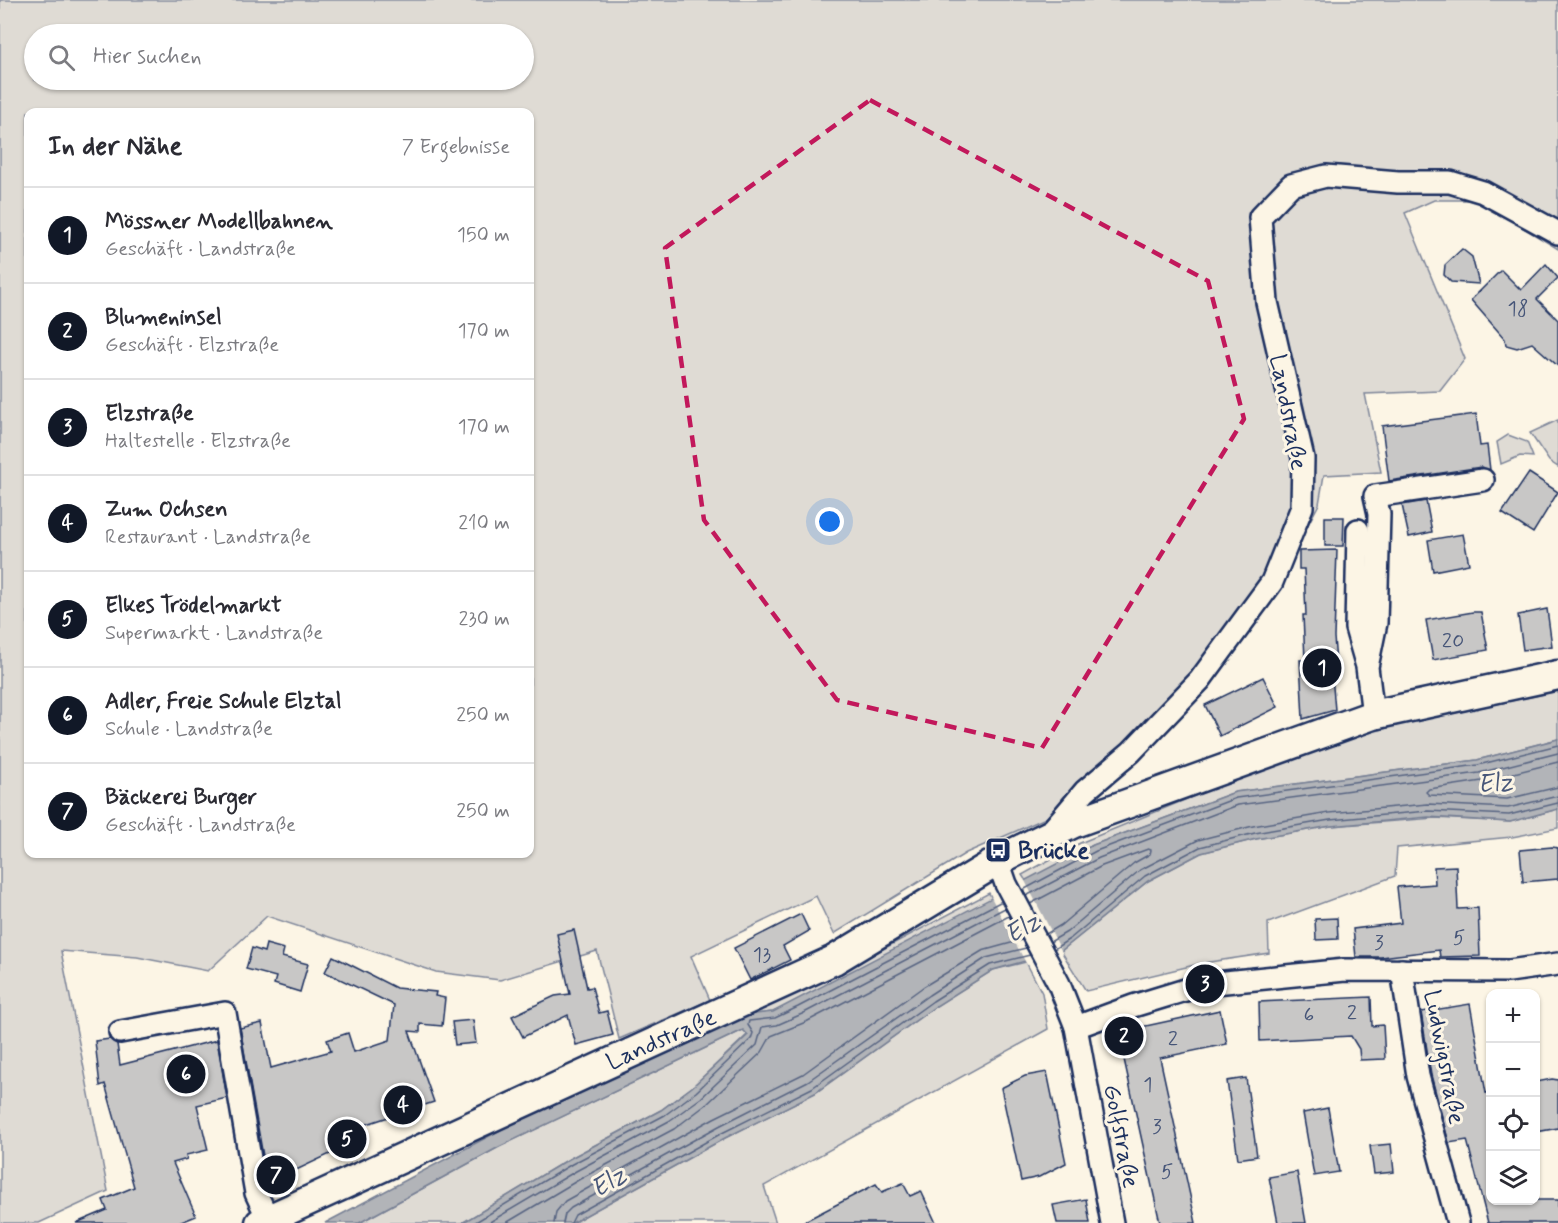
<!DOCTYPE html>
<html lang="de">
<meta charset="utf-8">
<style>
body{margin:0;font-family:Mynerve,sans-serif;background:#f7f7f7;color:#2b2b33}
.controls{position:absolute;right:18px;bottom:18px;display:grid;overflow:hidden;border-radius:12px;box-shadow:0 2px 4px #0004}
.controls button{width:54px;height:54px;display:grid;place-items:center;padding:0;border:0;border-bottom:2px solid #e1e1e2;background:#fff;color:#2b2b33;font:30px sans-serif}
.you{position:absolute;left:830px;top:522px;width:21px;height:21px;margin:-15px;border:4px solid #fff;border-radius:50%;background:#1a73e8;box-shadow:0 0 0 9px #1a73e833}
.badge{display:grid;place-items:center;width:39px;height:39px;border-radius:50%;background:#111827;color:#fff;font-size:20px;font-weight:700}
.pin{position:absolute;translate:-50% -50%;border:3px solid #fff;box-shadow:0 2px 6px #0006}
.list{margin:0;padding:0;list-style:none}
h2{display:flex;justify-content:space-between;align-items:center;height:78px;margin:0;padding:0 24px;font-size:26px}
h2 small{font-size:20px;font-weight:400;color:#7c7c81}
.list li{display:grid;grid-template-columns:39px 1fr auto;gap:18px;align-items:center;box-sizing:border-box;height:96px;padding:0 24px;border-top:2px solid #e1e1e2}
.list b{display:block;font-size:22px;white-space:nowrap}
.list p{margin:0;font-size:20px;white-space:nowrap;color:#7c7c81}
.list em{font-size:20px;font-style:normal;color:#7c7c81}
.icon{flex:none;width:33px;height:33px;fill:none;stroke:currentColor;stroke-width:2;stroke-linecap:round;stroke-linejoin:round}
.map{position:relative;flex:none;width:1558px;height:1223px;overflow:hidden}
.search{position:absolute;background:#fff;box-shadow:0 2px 4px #0004;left:24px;top:24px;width:510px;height:66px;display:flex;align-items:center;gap:15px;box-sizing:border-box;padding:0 21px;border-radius:33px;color:#7c7c81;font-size:22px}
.panel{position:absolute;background:#fff;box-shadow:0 2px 4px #0004;left:24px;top:108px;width:510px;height:750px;border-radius:12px}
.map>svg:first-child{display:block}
.green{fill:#dfdbd4;stroke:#7d8599;stroke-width:1.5;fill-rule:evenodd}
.water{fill:#b2b4b8;stroke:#767f94;stroke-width:1.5}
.pier{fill:#fcf5e5}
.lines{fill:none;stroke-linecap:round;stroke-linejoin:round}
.shore{stroke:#576482;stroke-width:1.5}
.building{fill:#c8c7c6;stroke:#1b2f5e;stroke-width:1.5}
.street-casing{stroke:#1b2f5e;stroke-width:26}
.secondary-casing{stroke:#1b2f5e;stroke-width:33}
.street{stroke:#fcf5e5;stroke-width:21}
.secondary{stroke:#fcf5e5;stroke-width:28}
.marked{fill:none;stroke:#c2185b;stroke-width:4.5;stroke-dasharray:12 8;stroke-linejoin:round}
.labels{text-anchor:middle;stroke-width:6;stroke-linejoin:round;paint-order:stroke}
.number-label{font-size:21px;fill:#465578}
.street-label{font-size:24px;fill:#1b2f5e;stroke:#fcf5e5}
.poi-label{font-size:24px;font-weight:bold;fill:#1b2f5e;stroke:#fcf5e5;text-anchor:start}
.water-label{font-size:26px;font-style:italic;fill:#485779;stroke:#fcf5e5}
</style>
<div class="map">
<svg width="1558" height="1223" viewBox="0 0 1558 1223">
<rect width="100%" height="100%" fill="#fcf5e5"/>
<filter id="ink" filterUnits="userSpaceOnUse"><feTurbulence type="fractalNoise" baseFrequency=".0167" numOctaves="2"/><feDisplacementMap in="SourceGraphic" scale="12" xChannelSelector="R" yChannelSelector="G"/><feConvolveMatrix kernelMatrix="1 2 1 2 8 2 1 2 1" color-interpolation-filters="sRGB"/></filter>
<g filter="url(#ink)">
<g class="green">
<path d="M0 0H1558V249L1477 200H1434L1405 213 1465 359 1440 391 1365 394 1381 472 1324 475 1319 504 1296 547 1181 708 1131 768 1057 813 966 853 834 934 816 896 691 956 710 1000 619 1039 597 951 500 980 436 972 267 916 208 971 137 957 61 951 108 1191 39 1223H0ZM34 34H524V80H34ZM28 112H530V854H28Z"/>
<path d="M1558 420V467L1549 461 1530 433Z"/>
<path d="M1508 435 1527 442 1533 457 1520 456 1501 464 1497 442Z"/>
<path d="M1558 691V739L1477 760 1235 792 1093 845 1026 881 1022 875 1080 843 1306 750 1398 725Z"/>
<path d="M1558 809V828L1512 837 1397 848 1395 876 1268 923 1269 953 1203 963 1086 991 1061 951 1148 881 1201 853 1256 839 1331 826 1435 818 1510 822Z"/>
<path d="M989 893 992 899 796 1002 773 1012 746 1015 849 967Z"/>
<path d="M1026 962 1042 993 1048 1029 764 1186 776 1223H572L725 1138 815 1093 936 1006 993 970Z"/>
<path d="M743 1030 748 1034 692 1087 661 1110 569 1159 462 1223H359L499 1147Z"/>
</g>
<path class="water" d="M1558 739V809L1510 822 1428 817 1331 826 1256 839 1201 853 1148 881 1061 951 993 970 936 1006 815 1093 725 1138 572 1223H462L569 1159 661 1110 692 1087 748 1035 743 1030 499 1147 359 1223H325L618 1068 746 1015 773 1012 1093 845 1235 792 1477 760Z"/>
<path class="pier" d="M1024 879 1063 954 1027 965 991 897Z"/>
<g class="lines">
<g class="shore">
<path d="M1558 762 1482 781 1429 789 1426 792 1429 795 1507 799 1558 787"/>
<path d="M1023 890 1096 851 1236 798 1478 765 1558 745"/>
<path d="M1026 896 1099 858 1238 805 1479 773 1558 753"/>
<path d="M1030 904 1102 866 1148 849 1151 850 1150 854 1134 863 1061 925 1046 934"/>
<path d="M1050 942 1067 932 1140 870 1198 840 1253 826 1329 813 1428 804 1508 808 1558 796"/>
<path d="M1054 949 1071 938 1145 876 1200 847 1255 833 1330 820 1428 811 1509 815 1558 803"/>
<path d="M474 1223 572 1164 665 1115 696 1092 751 1039 753 1033 748 1025 749 1021 775 1018 798 1007 1002 901"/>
<path d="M488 1223 576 1171 669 1121 701 1098 757 1045 762 1027 777 1025 802 1014 1005 908"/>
<path d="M506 1223 580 1179 674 1129 707 1104 762 1052 771 1036 806 1022 1009 916"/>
<path d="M554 1223 556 1212 565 1201 714 1118 803 1074 923 987 982 951 1022 940"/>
<path d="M563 1223 565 1214 571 1208 719 1126 808 1081 929 995 986 958 1026 948"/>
<path d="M571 1223 575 1215 722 1133 812 1088 933 1001 990 965 1030 955"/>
</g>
</g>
<g class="building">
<path d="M1462 249 1472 257 1479 284 1451 282 1444 275 1445 265Z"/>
<path d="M1546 264 1558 278 1537 299 1558 320V366L1532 343 1517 348 1506 345 1505 339 1471 300 1501 270 1521 290Z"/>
<path d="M1476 414 1480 446 1487 445 1490 470 1481 467 1389 481 1382 426Z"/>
<path d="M1529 473 1558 492 1533 533 1502 513Z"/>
<path d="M1426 501 1432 532 1409 537 1402 505Z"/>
<path d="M1325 517H1344L1343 546H1325Z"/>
<path d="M1463 534 1469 564 1433 571 1428 540Z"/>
<path d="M1337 550 1334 637 1337 676H1332L1335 710 1303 719 1300 660H1305L1303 615H1306L1304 569H1299V551Z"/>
<path d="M1547 609 1552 646 1523 650 1518 615Z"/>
<path d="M1473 612H1481L1488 650 1433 660 1426 620Z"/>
<path d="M1263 677 1278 707 1220 736 1205 705Z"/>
<path d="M1552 847 1558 848V879L1523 882 1520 850Z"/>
<path d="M1456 866 1458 909 1478 908 1480 956 1440 957 1439 950 1381 957H1356L1353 929 1401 923 1397 887 1435 884 1434 867Z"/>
<path d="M801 914 809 931 783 946 790 960 750 980 734 948Z"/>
<path d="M1337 918 1338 939 1316 940 1315 919Z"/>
<path d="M574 930 587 988 592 987 599 1013 607 1011 613 1035 576 1045 568 1015 523 1037 512 1016 555 996 570 994 557 934Z"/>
<path d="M266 944 284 949 282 957 308 964 300 992 274 984 276 977 246 969 252 948 264 952Z"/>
<path d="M333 956 396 988 436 992 435 996 445 998 442 1026 420 1024V1032L409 1031 434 1102 361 1126 366 1137 271 1182 265 1167 240 1028 262 1023 271 1068 331 1051 327 1040 348 1033 354 1052 390 1040 394 1005 325 972Z"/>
<path d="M1371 997 1372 1026 1383 1025 1385 1059 1360 1060 1359 1049 1351 1036 1260 1041 1259 1002Z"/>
<path d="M1470 1004 1486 1093 1491 1092V1200H1558V1223H1488L1467 1140 1449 1143 1431 1075 1421 1012Z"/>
<path d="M1220 1010 1227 1044 1160 1058 1196 1223H1160L1118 1032Z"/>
<path d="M473 1020 476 1043 455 1045 452 1022Z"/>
<path d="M110 1039 117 1044 120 1065 217 1040 227 1098 197 1105 208 1150 186 1155 187 1159 173 1163 196 1216 179 1223H76L107 1210 103 1200 134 1187 105 1084 100 1086 95 1041Z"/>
<path d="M1047 1072 1066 1163 1039 1177 1021 1181 1001 1088 1025 1076Z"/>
<path d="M1246 1078 1257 1156 1238 1159 1227 1081Z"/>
<path d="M1552 1079 1558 1080V1128L1536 1132V1082Z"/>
<path d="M1328 1108 1339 1172 1314 1176 1303 1113Z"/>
<path d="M1391 1144 1394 1172 1374 1174 1370 1146Z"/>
<path d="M1297 1172 1306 1223H1278L1269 1177Z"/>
<path d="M903 1183 910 1196 921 1191 936 1223H801L876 1184 882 1192Z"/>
<path d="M1086 1199 1090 1223H1057L1053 1205Z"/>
</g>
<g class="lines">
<g class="street-casing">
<g id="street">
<path d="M1358 530 1356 628 1366 663"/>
<path d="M1373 715 1367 667 1376 623 1379 514 1375 496 1483 480"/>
<path d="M1052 830 1085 791 1131 752 1200 680 1272 582 1302 507 1303 458 1267 302 1260 217 1291 185 1326 176 1398 182H1450L1483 192 1558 233"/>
<path d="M998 861 1006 884 1059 984 1076 1027 1112 1223"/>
<path d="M1402 970 1418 1076 1458 1223"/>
<path d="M1076 1027 1133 1006 1205 984 1345 970 1509 971 1558 964"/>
<path d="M120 1032 225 1013 256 1193 268 1219"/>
</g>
</g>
<g class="secondary-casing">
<path id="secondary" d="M260 1223 834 960 1003 858 1074 823 1373 715 1558 675"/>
</g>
<use href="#street" class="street"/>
<use href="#secondary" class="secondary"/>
</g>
</g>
<path class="marked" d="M870 100 1208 281 1244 419 1042 748 837 700 704 520 665 248Z"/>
<defs>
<g id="bus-square" transform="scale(1.35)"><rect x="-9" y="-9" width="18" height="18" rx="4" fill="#1b2f5e" stroke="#fcf5e5"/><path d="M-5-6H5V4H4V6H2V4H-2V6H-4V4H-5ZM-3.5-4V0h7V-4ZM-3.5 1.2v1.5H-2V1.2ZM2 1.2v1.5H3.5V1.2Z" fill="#fff"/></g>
</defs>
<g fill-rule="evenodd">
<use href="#bus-square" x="998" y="850"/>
</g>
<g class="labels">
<g class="number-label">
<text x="1518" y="315">18</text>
<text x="1453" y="647">20</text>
<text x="1459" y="944">5</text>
<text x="1379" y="949">3</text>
<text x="762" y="961">13</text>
<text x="1352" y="1019">2</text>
<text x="1309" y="1021">6</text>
<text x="1173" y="1045">2</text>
<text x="1148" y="1091">1</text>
<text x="1157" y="1133">3</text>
<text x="1167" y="1178">5</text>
</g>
<g class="street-label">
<text transform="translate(1289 412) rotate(79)" y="8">Landstraße</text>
<text transform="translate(661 1039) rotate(-24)" y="8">Landstraße</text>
<text transform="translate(1445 1057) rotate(79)" y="8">Ludwigstraße</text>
<text transform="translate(1122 1136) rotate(79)" y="8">Golfstraße</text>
</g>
<g class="poi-label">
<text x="1018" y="858">Brücke</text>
</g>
<g class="water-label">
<text transform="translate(1495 782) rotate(-5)" y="9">Elz</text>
<text transform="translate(1022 927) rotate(-30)" y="9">Elz</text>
<text transform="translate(608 1181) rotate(-31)" y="9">Elz</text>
</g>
</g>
</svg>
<div class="controls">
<button>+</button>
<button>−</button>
<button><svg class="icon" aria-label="locate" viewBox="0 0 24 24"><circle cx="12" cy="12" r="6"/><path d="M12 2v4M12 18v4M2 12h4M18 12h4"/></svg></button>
<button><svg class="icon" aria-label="layers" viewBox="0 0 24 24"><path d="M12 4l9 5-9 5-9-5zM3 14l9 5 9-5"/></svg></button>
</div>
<div class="you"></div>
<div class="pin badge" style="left:1322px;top:668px">1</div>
<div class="pin badge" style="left:1124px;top:1036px">2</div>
<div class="pin badge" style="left:1205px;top:984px">3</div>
<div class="pin badge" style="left:403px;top:1105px">4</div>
<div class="pin badge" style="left:347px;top:1139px">5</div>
<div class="pin badge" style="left:186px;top:1074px">6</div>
<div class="pin badge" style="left:276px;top:1175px">7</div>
<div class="search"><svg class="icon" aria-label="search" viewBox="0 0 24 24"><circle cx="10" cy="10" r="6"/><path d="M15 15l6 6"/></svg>Hier suchen</div>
<section class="panel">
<h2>In der Nähe<small>7 Ergebnisse</small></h2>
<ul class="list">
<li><span class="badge">1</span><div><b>Mössner Modellbahnen</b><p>Geschäft · Landstraße</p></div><em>150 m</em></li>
<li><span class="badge">2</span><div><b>Blumeninsel</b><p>Geschäft · Elzstraße</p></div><em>170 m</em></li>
<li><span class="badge">3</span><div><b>Elzstraße</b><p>Haltestelle · Elzstraße</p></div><em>170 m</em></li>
<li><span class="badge">4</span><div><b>Zum Ochsen</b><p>Restaurant · Landstraße</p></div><em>210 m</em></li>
<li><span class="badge">5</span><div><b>Elkes Trödelmarkt</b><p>Supermarkt · Landstraße</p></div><em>230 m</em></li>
<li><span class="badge">6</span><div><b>Adler, Freie Schule Elztal</b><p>Schule · Landstraße</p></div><em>250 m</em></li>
<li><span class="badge">7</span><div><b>Bäckerei Burger</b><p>Geschäft · Landstraße</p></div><em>250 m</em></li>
</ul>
</section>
</div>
